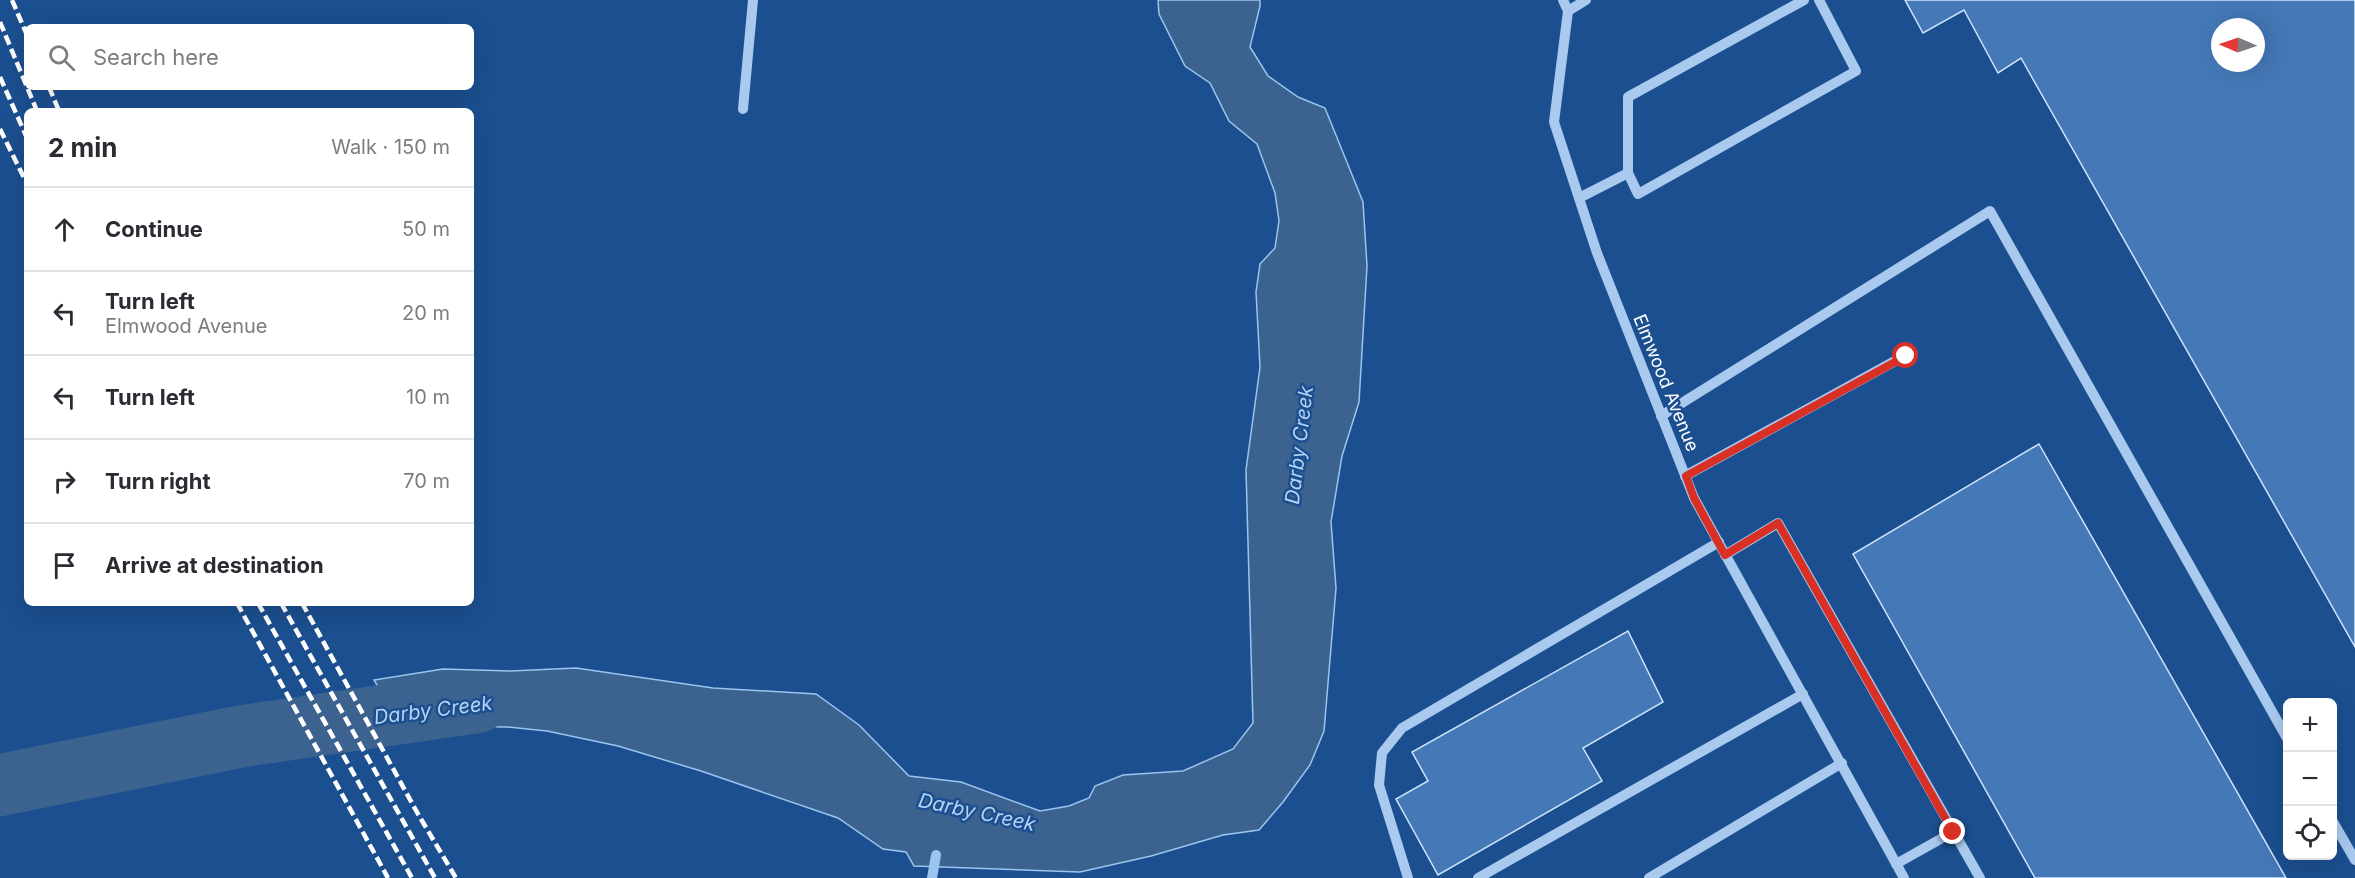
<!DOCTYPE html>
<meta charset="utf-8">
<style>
body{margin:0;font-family:Inter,sans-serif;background:#f7f7f7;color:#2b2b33}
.controls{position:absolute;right:18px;bottom:18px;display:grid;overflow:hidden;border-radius:9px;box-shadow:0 6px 24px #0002}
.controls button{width:54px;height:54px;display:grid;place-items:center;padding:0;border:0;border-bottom:2px solid #e1e1e2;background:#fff;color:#2b2b33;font:30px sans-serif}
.compass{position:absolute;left:2211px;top:18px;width:54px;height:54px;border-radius:50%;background:#fff;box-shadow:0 6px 24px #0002;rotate:272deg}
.stop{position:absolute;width:18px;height:18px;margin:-14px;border:4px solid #d93025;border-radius:50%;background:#fff}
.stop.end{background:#d93025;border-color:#fff;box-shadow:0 2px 6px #0008}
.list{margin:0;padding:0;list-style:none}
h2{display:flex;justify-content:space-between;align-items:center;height:78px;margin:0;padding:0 24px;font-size:26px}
h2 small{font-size:20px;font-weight:400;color:#7c7c81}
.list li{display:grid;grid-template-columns:39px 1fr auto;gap:18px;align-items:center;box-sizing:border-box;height:84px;padding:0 24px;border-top:2px solid #e1e1e2}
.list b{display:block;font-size:22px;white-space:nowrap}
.list p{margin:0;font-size:20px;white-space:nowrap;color:#7c7c81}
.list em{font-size:20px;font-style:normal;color:#7c7c81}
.icon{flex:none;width:33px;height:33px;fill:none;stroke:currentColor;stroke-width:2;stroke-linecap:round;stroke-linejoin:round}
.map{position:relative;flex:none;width:2355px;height:878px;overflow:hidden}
.search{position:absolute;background:#fff;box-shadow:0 6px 24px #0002;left:24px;top:24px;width:450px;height:66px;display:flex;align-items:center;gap:15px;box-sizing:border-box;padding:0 21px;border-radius:9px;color:#7c7c81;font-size:22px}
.panel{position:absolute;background:#fff;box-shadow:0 6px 24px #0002;left:24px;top:108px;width:450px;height:498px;border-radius:9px}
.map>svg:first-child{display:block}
.water{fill:#3c6290;stroke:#9cc4f0;stroke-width:1.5}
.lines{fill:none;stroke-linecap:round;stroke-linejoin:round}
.stream{stroke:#9cc4f0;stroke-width:10}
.river{stroke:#3c6290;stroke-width:62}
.building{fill:#4478b7;stroke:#cfe3fa;stroke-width:1.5;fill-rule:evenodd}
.minor{stroke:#a9c9ee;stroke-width:10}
.rail{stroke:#fff;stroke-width:4.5;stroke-dasharray:10 4.5;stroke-linecap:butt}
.route{stroke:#d93025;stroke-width:8}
.labels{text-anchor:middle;stroke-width:5;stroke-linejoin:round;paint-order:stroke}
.street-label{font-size:18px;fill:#fff;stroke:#1b4f8f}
.water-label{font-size:20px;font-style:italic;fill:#b5d3f5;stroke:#1b4f8f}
</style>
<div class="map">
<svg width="2355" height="878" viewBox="0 0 2355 878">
<rect width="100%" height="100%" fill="#1b4f8f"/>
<path class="water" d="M1158 0H1260V6L1250 47 1268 76 1298 97 1325 108 1363 202 1367 266 1359 402 1342 456 1331 522 1336 588 1324 731 1310 765 1283 802 1259 830 1223 835 1151 856 1080 872 914 866 906 852 883 849 838 818 701 771 618 746 547 731 507 727 401 726 374 680 443 669 511 671 576 668 713 688 816 694 859 725 909 776 961 782 1040 811 1069 806 1089 798 1095 786 1123 775 1183 771 1233 749 1253 723 1246 470 1260 367 1256 292 1260 264 1275 248 1279 221 1275 193 1257 144 1229 121 1210 83 1185 66 1159 14Z"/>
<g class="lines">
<path class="stream" d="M932 878 936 855"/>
<path class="river" d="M0 785 243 736 478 702"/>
</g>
<g class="building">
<path d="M1905 0H2355V647L2021 58 1998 73 1964 10 1923 33ZM2220 27H2256V63H2220Z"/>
<path d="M2039 444 2286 878H2035L1853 554Z"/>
<path d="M1628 631 1663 702 1583 748 1602 781 1438 875 1396 799 1428 781 1412 752Z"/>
</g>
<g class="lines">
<g class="minor">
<path d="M1563 0 1568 11 1554 122 1597 253 1694 498 1904 878"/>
<path d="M1804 0 1628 97V173L1638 194 1856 71 1819 0"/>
<path d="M1568 11 1586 0"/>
<path d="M743 109 753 0"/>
<path d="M1579 198 1628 173"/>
<path d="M1661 416 1990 211 2288 740"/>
<path d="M1685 476 1906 355"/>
<path d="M1725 555 1778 523 1980 878"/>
<path d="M2332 820 2355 860"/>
<path d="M1896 864 1953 832"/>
<path d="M1408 878 1379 785 1382 753 1402 728 1719 542"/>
<path d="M1478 878 1803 694"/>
<path d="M1649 878 1842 763"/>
</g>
<g class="rail">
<path d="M12 0 27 35"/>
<path d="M0 22 37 111"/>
<path d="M0 77 27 138"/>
<path d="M49 87 59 111"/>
<path d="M0 129 27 184"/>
<path d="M237 603 388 878"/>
<path d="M258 603 412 878"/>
<path d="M281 603 435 878"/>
<path d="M302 603 418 814 456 878"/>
</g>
</g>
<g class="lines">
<path class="route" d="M1906 356 1686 476 1694 498 1725 555 1778 523 1953 832"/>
</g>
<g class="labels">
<g class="street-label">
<text transform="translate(1666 383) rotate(68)" y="6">Elmwood Avenue</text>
</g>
<g class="water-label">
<text transform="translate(1299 445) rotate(-83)" y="7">Darby Creek</text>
<text transform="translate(433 710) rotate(-7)" y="7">Darby Creek</text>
<text transform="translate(977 812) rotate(12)" y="7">Darby Creek</text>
</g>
</g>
</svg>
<div class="controls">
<button>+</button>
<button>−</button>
<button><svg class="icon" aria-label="locate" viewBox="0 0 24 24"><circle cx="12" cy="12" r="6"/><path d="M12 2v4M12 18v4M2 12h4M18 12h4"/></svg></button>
</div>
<svg class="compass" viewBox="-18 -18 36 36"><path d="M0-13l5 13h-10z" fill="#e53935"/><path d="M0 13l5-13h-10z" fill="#7c7c81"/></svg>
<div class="stop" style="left:1906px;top:356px"></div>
<div class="stop end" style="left:1953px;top:832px"></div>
<div class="search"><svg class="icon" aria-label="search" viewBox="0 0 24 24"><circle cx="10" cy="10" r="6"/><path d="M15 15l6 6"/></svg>Search here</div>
<section class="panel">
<h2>2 min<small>Walk · 150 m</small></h2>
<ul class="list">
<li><svg class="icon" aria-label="ahead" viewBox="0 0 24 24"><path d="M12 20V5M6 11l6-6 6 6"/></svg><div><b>Continue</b></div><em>50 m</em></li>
<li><svg class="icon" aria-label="left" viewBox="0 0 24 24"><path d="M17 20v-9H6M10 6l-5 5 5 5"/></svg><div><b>Turn left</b><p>Elmwood Avenue</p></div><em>20 m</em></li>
<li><svg class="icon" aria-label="left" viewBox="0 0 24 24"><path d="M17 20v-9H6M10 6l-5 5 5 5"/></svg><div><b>Turn left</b></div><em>10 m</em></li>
<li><svg class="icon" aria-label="right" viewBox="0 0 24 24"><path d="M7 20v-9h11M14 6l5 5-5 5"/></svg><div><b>Turn right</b></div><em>70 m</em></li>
<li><svg class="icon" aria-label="arrive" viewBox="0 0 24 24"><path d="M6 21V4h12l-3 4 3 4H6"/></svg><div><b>Arrive at destination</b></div></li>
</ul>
</section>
</div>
